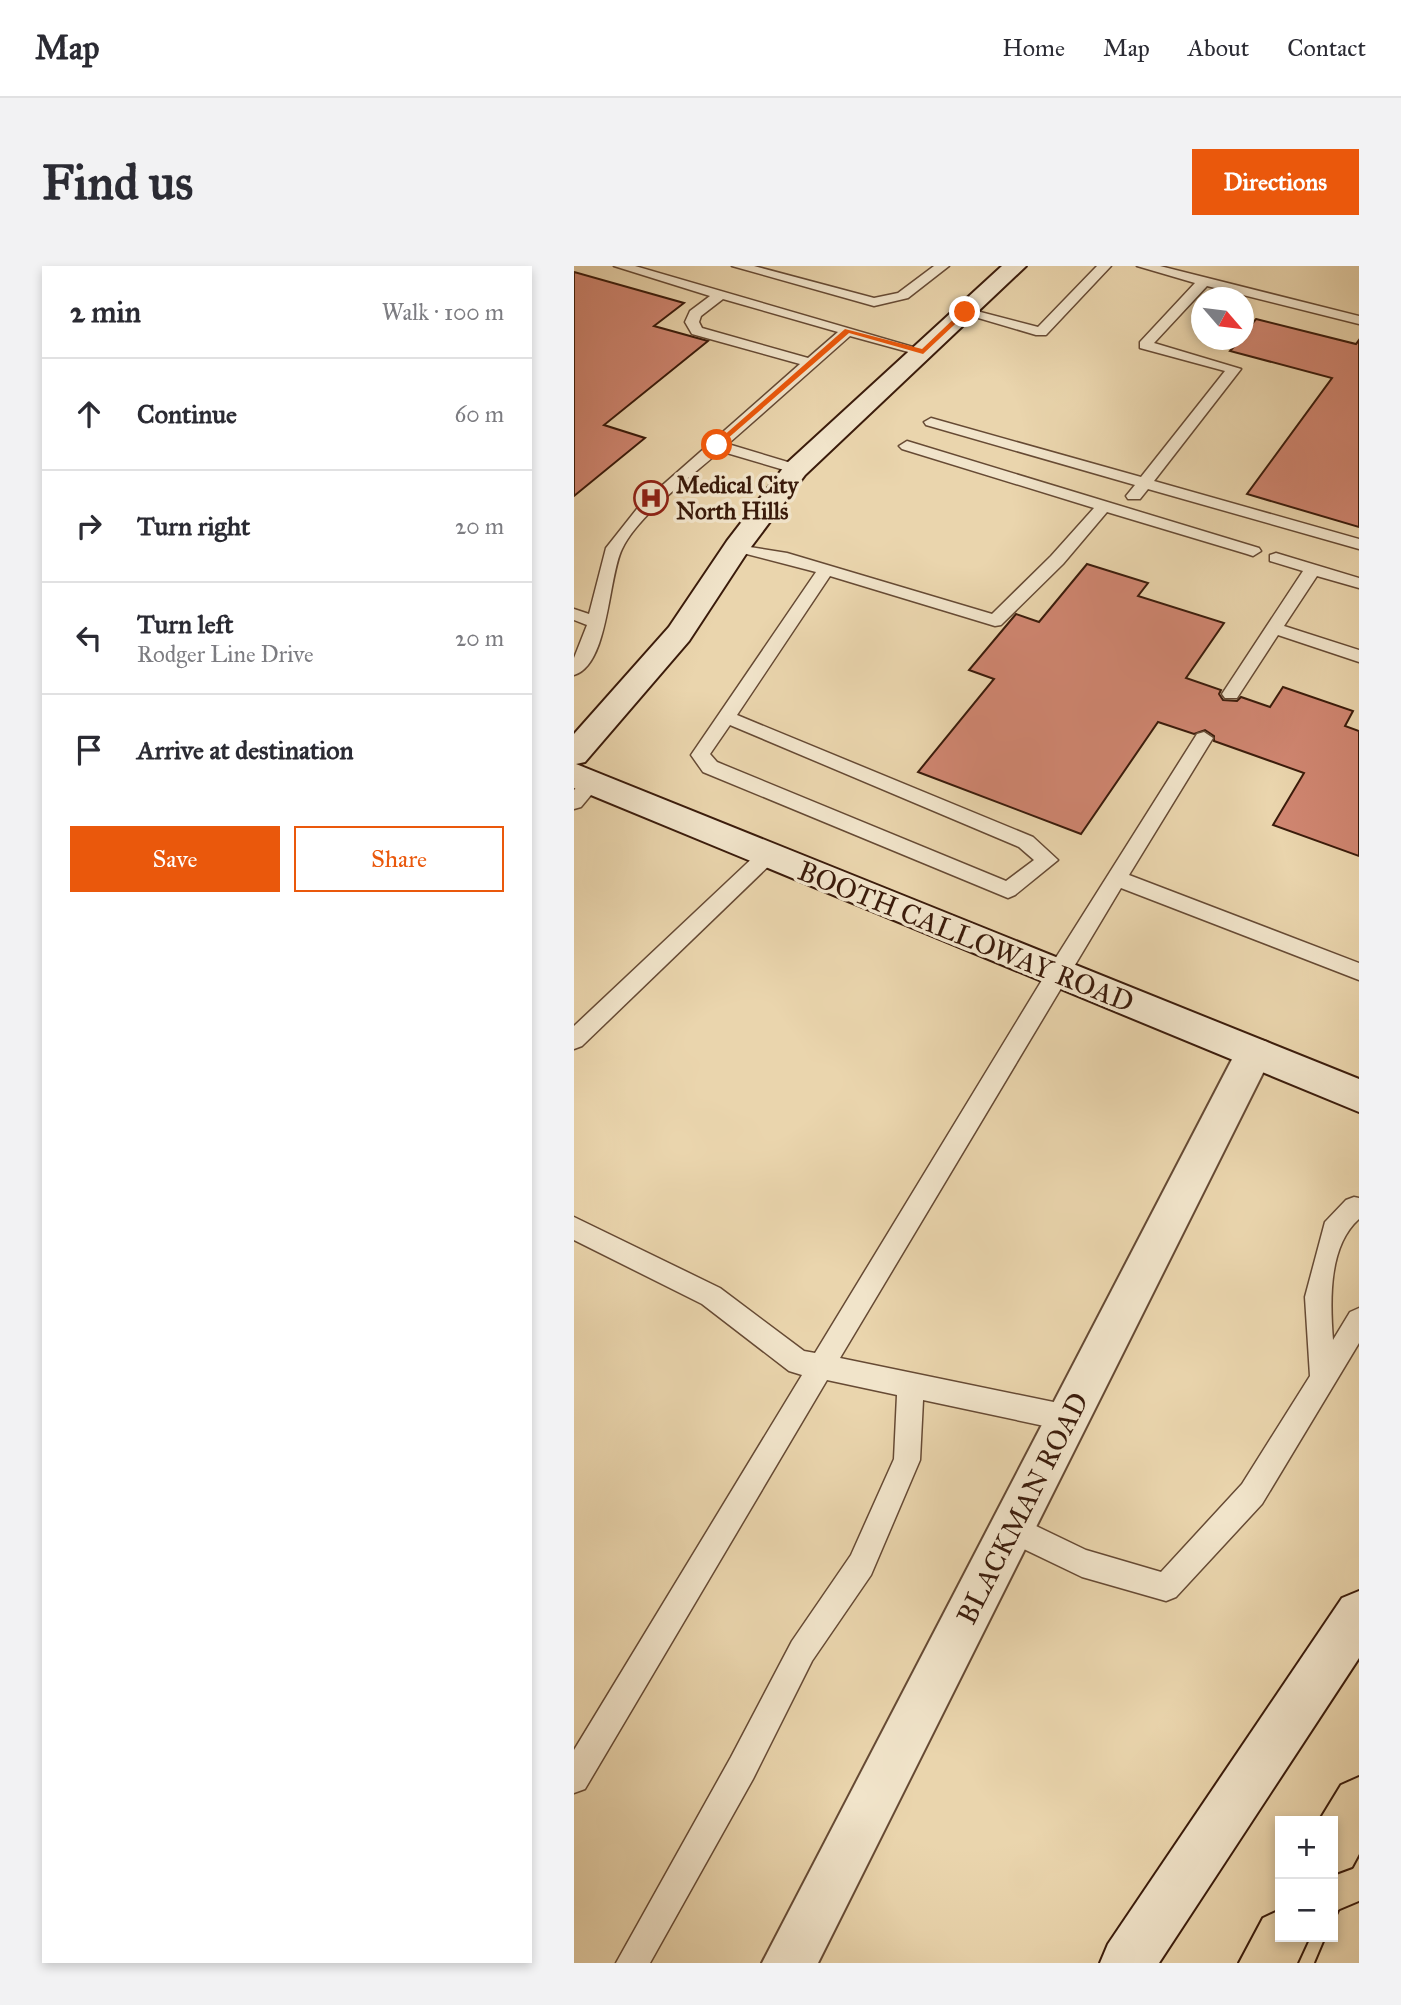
<!DOCTYPE html>
<meta charset="utf-8">
<style>
body{margin:0;font-family:"IM FELL Great Primer",serif;background:#f2f2f3;color:#2b2b33}
.controls{position:absolute;right:21px;bottom:21px;display:grid;overflow:hidden;border-radius:0px;box-shadow:0 4px 10px #0003}
.controls button{width:63px;height:63px;display:grid;place-items:center;padding:0;border:0;border-bottom:2px solid #e1e1e2;background:#fff;color:#2b2b33;font:35px sans-serif}
.compass{position:absolute;left:617px;top:21px;width:63px;height:63px;border-radius:50%;background:#fff;box-shadow:0 4px 10px #0003;rotate:118deg}
.stop{position:absolute;width:21px;height:21px;margin:-16px;border:5px solid #ea580c;border-radius:50%;background:#fff}
.stop.end{background:#ea580c;border-color:#fff;box-shadow:0 2px 7px #0008}
.list{margin:0;padding:0;list-style:none}
h2{display:flex;justify-content:space-between;align-items:center;height:91px;margin:0;padding:0 28px;font-size:30px}
h2 small{font-size:23px;font-weight:400;color:#7c7c81}
.list li{display:grid;grid-template-columns:46px 1fr auto;gap:21px;align-items:center;box-sizing:border-box;height:112px;padding:0 28px;border-top:2px solid #e1e1e2}
.list b{display:block;font-size:26px;white-space:nowrap}
.list p{margin:0;font-size:23px;white-space:nowrap;color:#7c7c81}
.list em{font-size:23px;font-style:normal;color:#7c7c81}
.actions{display:flex;gap:14px;padding:21px 28px}
.actions a{flex:1;padding:16px 0;border:2px solid #ea580c;border-radius:0px;text-align:center;font-size:24px;color:#ea580c}
.actions .main{background:#ea580c;color:#fff}
.icon{flex:none;width:38px;height:38px;fill:none;stroke:currentColor;stroke-width:2;stroke-linecap:round;stroke-linejoin:round}
.map{position:relative;flex:none;width:785px;height:1697px;overflow:hidden;border-radius:0px}
header{display:flex;align-items:center;gap:42px;box-sizing:border-box;height:98px;padding:0 35px;background:#fff;border-bottom:2px solid #e1e1e2}
header strong{font-size:33px}
nav{display:flex;gap:38px;margin-inline-start:auto;font-size:24px}
.intro{display:flex;align-items:center;justify-content:space-between;box-sizing:border-box;height:168px;padding:0 42px}
h1{margin:0;font-size:49px}
.button{padding:18px 32px;border-radius:0px;background:#ea580c;color:#fff;font-size:24px;font-weight:700}
main{display:flex;gap:42px;padding:0 42px}
aside{flex:1;background:#fff;border-radius:0px;box-shadow:0 4px 10px #0003}
.map>svg:first-child{display:block}
.building{fill:#d08671;stroke:#3a1b0b;stroke-width:2}
.lines{fill:none;stroke-linecap:round;stroke-linejoin:round}
.lane-casing{stroke:#664a34;stroke-width:3}
.street-casing{stroke:#664a34;stroke-width:4}
.secondary-casing{stroke:#3a1b0b;stroke-width:4}
.highway-casing{stroke:#3a1b0b;stroke-width:4}
.lane{fill:#f1e4ca;fill-rule:evenodd}
.street{fill:#f1e4ca;fill-rule:evenodd}
.secondary{fill:#f1e4ca;fill-rule:evenodd}
.highway{fill:#ead5ad;fill-rule:evenodd}
.route{fill:#ea580c}
.labels{text-anchor:middle;stroke-width:7;stroke-linejoin:round;paint-order:stroke}
.far-poi-label{font-size:23px;font-weight:bold;fill:#3a1b0b;stroke:#f1e4ca;text-anchor:start}
.street-label{font-size:28px;fill:#3a1b0b;stroke:#f1e4ca}
</style>
<header>
<strong>Map</strong>
<nav><a>Home</a><a>Map</a><a>About</a><a>Contact</a></nav>
</header>
<div class="intro"><h1>Find us</h1><a class="button">Directions</a></div>
<main>
<aside>
<h2>2 min<small>Walk · 100 m</small></h2>
<ul class="list">
<li><svg class="icon" aria-label="ahead" viewBox="0 0 24 24"><path d="M12 20V5M6 11l6-6 6 6"/></svg><div><b>Continue</b></div><em>60 m</em></li>
<li><svg class="icon" aria-label="right" viewBox="0 0 24 24"><path d="M7 20v-9h11M14 6l5 5-5 5"/></svg><div><b>Turn right</b></div><em>20 m</em></li>
<li><svg class="icon" aria-label="left" viewBox="0 0 24 24"><path d="M17 20v-9H6M10 6l-5 5 5 5"/></svg><div><b>Turn left</b><p>Rodger Line Drive</p></div><em>20 m</em></li>
<li><svg class="icon" aria-label="arrive" viewBox="0 0 24 24"><path d="M6 21V4h12l-3 4 3 4H6"/></svg><div><b>Arrive at destination</b></div></li>
</ul>
<div class="actions"><a class="main">Save</a><a>Share</a></div>
</aside>
<div class="map">
<svg width="785" height="1697" viewBox="0 0 785 1697">
<rect width="100%" height="100%" fill="#ead5ad"/>
<filter id="stains"><feTurbulence type="fractalNoise" baseFrequency=".00286" numOctaves="4"/><feColorMatrix values="0 0 0 0 .2 0 0 0 0 .09 0 0 0 0 .02 0 0 0 .5 -.17"/></filter>
<radialGradient id="worn" r=".72"><stop offset=".6" stop-color="#630" stop-opacity="0"/><stop offset="1" stop-color="#630" stop-opacity=".3"/></radialGradient>
<g class="building">
<path d="M0 6 110 37 80 60 134 75 30 159 71 172 0 230Z"/>
<path d="M682 53 782 78 785 74V261L673 228 758 112 656 85 666 74H669V69Z"/>
<path d="M513 298 574 317 564 330 650 357 612 412 647 424 645 428 649 434 663 435 667 431 696 441 709 421 779 445 771 460 785 465V590L699 559 730 507 640 475V470L631 464 620 468 584 456 507 568 344 506 420 413 395 404 442 348 465 356Z"/>
</g>
<g class="lines">
<g class="lane-casing">
<g id="lane">
<path d="M40 0H61L356 86 349 90 276 70 154 178 227 200V206H217L146 185C118 210 64 249 48 283 34 311 35 399 0 409V392L13 359 0 354V343L15 348 32 282 66 239 226 98 118 68 111 56 116 45 136 30ZM149 33 264 66 234 92 128 62 125 56 127 50Z"/>
<path d="M158 0H180L300 32 324 27 360 0H375L334 32 300 40Z"/>
<path d="M523 0H537L472 69H462L384 46 391 42 464 61Z"/>
<path d="M563 0H586L785 50V58L633 20 580 77 667 103 580 215 785 273V283L574 223 566 233H554L552 230 561 219 352 159 350 156 357 152 567 211 651 105 566 82V76L621 17Z"/>
<path d="M333 175 685 282 687 285 679 290 673 288 533 246 489 298 427 359 421 360 256 310 163 449 459 571 484 594 441 629 434 632 129 506 117 489 242 306 157 284V278L213 287 418 348 477 290 520 242 328 183 325 180ZM156 459 445 581 460 594 432 615 143 496 136 488Z"/>
<path d="M702 287 785 312V322L743 310 710 360 785 384V396L704 369 663 432H651L648 428 729 305 696 295V289Z"/>
<path d="M630 466 639 472 555 609 785 697V714L547 622 266 1092 494 1139 503 1143 507 1152 503 1161 494 1165 349 1134 346 1194 297 1309 238 1395 179 1513 76 1697H42L157 1491 218 1375 277 1289 320 1193 323 1129 253 1114 11 1523 0 1527V1484L228 1109 215 1105 128 1038 0 974V951L146 1022 230 1085 241 1087 476 701 623 468Z"/>
<path d="M18 510 27 517 7 541 0 543V524L11 512Z"/>
<path d="M194 582 204 589 201 594 8 780 0 783V760L187 584Z"/>
<path d="M780 931 785 932V953C754 980 756 1036 759 1074L776 1046 785 1042V1077L688 1238 602 1331 592 1335 508 1311 427 1272 423 1262 427 1252 437 1248 512 1284 587 1306 668 1218 736 1110 731 1031 751 956 772 934Z"/>
</g>
</g>
<g class="street-casing">
<path id="street" d="M680 772 693 776 699 787 244 1697H188L667 776Z"/>
</g>
<g class="secondary-casing">
<g id="secondary">
<path d="M428 0H452L231 209 174 285 115 375 11 496 2 498 785 813V846L0 522V468L95 361 153 275 213 197Z"/>
<path d="M785 1325V1392L585 1697H526L534 1678 768 1332Z"/>
</g>
</g>
<g class="highway-casing">
<g id="highway">
<path d="M785 1511V1588L778 1601 759 1608V1555H745L767 1519Z"/>
<path d="M785 1637V1697H742L753 1671H759V1659L766 1645Z"/>
<path d="M706 1644V1671H735L723 1697H665L689 1652Z"/>
</g>
</g>
<use href="#lane" class="lane"/>
<use href="#street" class="street"/>
<use href="#secondary" class="secondary"/>
<use href="#highway" class="highway"/>
</g>
<path class="route" d="M388 45 394 46 349 88 275 67 145 180 139 179 271 63 348 83Z"/>
<defs>
<g id="hospital-ring" transform="scale(1.75)"><circle r="9.5" fill="#f1e4ca" stroke="#8f2418" stroke-width="1.5"/><path d="M-5-5h3v3.5h4V-5h3V5h-3V1.5h-4V5h-3Z" fill="#8f2418"/></g>
</defs>
<g fill-rule="evenodd">
<use href="#hospital-ring" x="77" y="232"/>
</g>
<g class="labels">
<g class="far-poi-label">
<text x="102" y="227">Medical City<tspan x="102" dy="26">North Hills</tspan></text>
</g>
<g class="street-label">
<text transform="translate(392 670) rotate(22)" y="10">BOOTH CALLOWAY ROAD</text>
<text transform="translate(448 1242) rotate(-63)" y="10">BLACKMAN ROAD</text>
</g>
</g>
<rect width="100%" height="100%" filter="url(#stains)"/>
<rect width="100%" height="100%" fill="url(#worn)"/>
</svg>
<div class="controls">
<button>+</button>
<button>−</button>
</div>
<svg class="compass" viewBox="-18 -18 36 36"><path d="M0-13l5 13h-10z" fill="#e53935"/><path d="M0 13l5-13h-10z" fill="#7c7c81"/></svg>
<div class="stop" style="left:143px;top:179px"></div>
<div class="stop end" style="left:391px;top:46px"></div>
</div>
</main>
